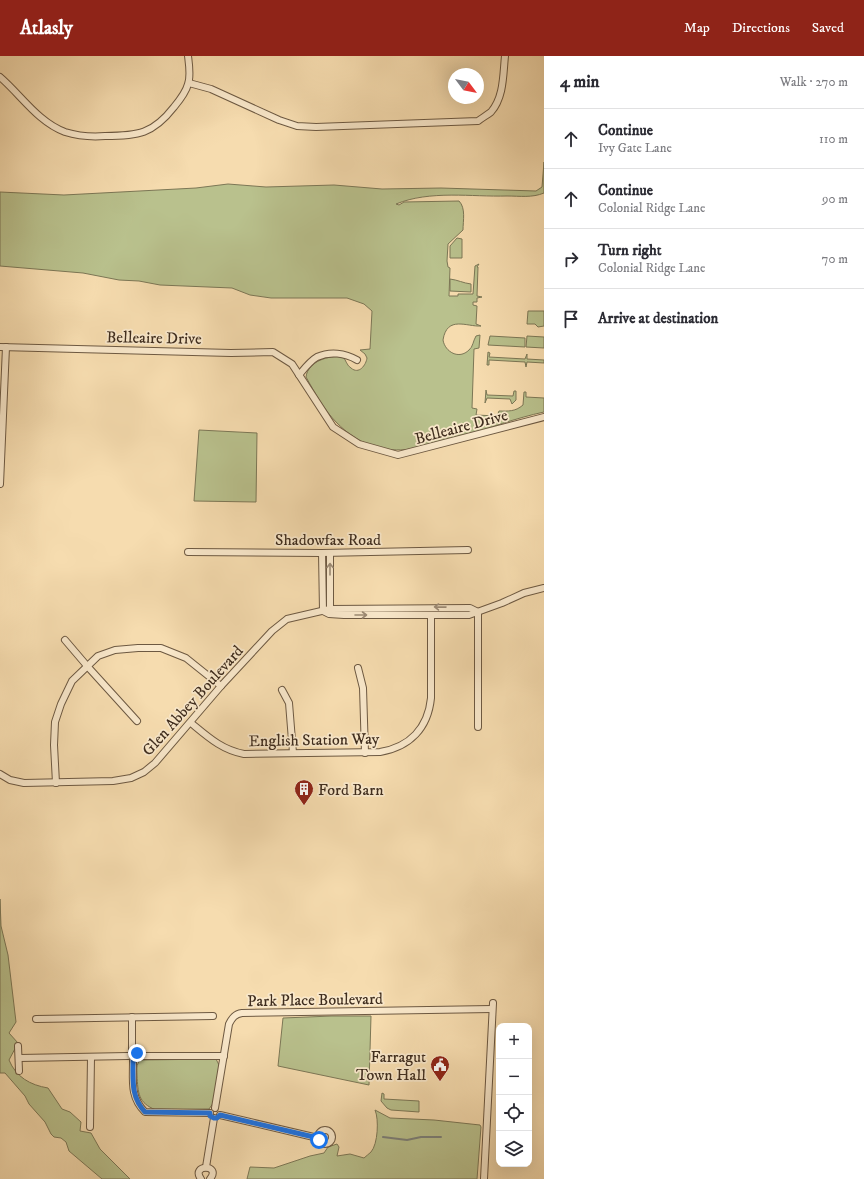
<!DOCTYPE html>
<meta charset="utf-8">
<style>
body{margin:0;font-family:"IM FELL DW Pica",serif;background:#f2f2f3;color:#2b2b33}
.controls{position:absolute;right:12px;bottom:12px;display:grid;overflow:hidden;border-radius:8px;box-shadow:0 4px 16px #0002}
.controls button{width:36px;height:36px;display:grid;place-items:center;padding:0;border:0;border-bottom:1px solid #e1e1e2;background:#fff;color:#2b2b33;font:20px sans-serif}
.compass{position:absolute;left:448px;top:12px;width:36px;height:36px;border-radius:50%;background:#fff;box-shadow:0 4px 16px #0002;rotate:122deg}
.stop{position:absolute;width:12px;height:12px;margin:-9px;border:3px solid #1a73e8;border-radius:50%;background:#fff}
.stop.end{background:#1a73e8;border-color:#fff;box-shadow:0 1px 4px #0008}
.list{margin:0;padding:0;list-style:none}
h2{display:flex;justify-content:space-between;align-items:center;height:52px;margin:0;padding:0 16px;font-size:17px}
h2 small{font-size:13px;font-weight:400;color:#7c7c81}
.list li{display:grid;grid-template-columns:26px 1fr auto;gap:12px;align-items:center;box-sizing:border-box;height:60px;padding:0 16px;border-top:1px solid #e1e1e2}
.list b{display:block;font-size:15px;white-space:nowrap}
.list p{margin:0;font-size:13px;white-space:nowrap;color:#7c7c81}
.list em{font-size:13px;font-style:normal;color:#7c7c81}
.icon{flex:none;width:22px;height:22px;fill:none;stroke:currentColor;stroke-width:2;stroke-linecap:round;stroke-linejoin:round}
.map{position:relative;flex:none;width:544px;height:1123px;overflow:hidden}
header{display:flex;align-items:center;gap:24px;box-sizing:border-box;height:56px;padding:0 20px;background:#8f2418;color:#fff}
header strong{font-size:19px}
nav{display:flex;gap:22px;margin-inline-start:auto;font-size:14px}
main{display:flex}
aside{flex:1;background:#fff}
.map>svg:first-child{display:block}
.green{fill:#b9c18d;stroke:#7c7756}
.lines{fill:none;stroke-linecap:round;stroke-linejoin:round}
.stream{stroke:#7b807a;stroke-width:2}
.street-casing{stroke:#6d5942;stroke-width:8}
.street{stroke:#f9e8cb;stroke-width:6}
.oneway{stroke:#9c8a74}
.route{stroke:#1a73e8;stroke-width:5}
.labels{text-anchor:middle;stroke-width:3.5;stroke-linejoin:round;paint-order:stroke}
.street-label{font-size:16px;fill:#3f2d1e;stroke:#f9e8cb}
.poi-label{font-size:16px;fill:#3f2d1e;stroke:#f9e8cb;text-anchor:start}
</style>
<header>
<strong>Atlasly</strong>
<nav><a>Map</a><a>Directions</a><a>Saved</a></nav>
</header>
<main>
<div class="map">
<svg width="544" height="1123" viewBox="0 0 544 1123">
<rect width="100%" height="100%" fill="#f6dcaf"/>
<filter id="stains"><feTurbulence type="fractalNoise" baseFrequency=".005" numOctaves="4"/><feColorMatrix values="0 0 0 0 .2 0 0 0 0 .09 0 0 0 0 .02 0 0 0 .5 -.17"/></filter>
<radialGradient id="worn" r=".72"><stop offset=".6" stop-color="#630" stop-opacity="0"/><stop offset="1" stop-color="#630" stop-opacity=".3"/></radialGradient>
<g class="green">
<path d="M544 106V137C532 142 520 140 507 140 472 141 430 134 396 148L399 149 404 146 459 145C466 152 463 165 463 174L448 188 447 205 448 211 450 212 449 240H458V238H473L475 210 479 208 477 211H478L477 240 482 241 477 242V246H473V249L477 250 476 268 481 270C467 271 447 259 443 284 445 296 459 304 469 294 473 291 473 285 476 280L480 279 479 292 474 293 472 352 477 353 476 359 497 360 499 355C508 355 515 356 523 349L524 336H526V341L544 342V356C516 362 489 372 462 381 415 395 376 406 337 367 324 354 315 337 306 321 308 305 329 299 343 301 346 304 347 310 351 312 359 319 366 309 367 302L365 298 360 294 370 293 372 255 364 248 347 242H271L250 239 232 232 160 229 139 225 119 224 83 217 0 210V136L64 139 196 132 228 128 266 131 334 129 382 133 441 132 536 135 542 131Z"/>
<path d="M457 182 462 183V202H450V190Z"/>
<path d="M450 223C458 224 463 227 471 228V236L450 235Z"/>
<path d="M528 255H544V270L538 271 535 268H527Z"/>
<path d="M490 280 525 282V291L488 289Z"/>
<path d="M527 280 544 281V292L526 291Z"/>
<path d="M488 296 490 297 489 301 525 303 527 298V303L544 304V307L527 306 526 311 525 306 489 304V309H487Z"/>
<path d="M486 334 487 339 513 340 514 335H516V344L512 348 510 343 487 342 485 347Z"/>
<path d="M199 374 257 377 256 446 194 445Z"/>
<path d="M0 843 1 870 8 899 16 966 9 977 18 987 9 1004C16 1021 30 1029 48 1032L62 1053 70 1056 81 1066 80 1075 91 1077 100 1093 130 1123H102L69 1095 66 1086 61 1082 54 1081 51 1078 45 1066 29 1048 25 1040 5 1017H0Z"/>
<path d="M332 960H371L369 1029 278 1010 283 962Z"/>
<path d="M216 1003 219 1009 214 1046 209 1053 156 1054C138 1047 138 1037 137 1019 137 1013 136 1009 140 1004Z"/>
<path d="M382 1037 384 1038V1043L419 1045V1056L391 1054 387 1052 381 1045Z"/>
<path d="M375 1054 390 1062 434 1064 480 1069 481 1071 477 1123H247L250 1111 274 1112 310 1100 324 1097 328 1091 337 1088 339 1091 337 1100 350 1098 364 1102C366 1100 369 1098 371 1096 378 1088 379 1063 375 1054Z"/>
</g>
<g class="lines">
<path class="stream" d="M383 1081 407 1084 421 1081H441"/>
<g class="street-casing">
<g id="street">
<path d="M0 21C21 39 38 66 65 76 78 80 92 81 105 80 138 80 153 78 174 51 179 45 186 36 188 28 191 20 189 8 188 0"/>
<path d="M189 27 211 33 279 64 297 70 316 71 478 65C482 62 487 59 491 56 504 41 503 19 505 0"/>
<path d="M0 291 231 297 273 296 292 308 333 371 359 388 398 399 544 361"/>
<path d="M299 319C304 313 310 305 317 301 330 295 345 297 357 304"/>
<path d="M0 428 6 291"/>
<path d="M188 496 322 497 468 494"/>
<path d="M322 497 323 555"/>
<path d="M323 555 329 558 344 559H469L502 547 524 537 544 532"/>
<path d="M330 556V497"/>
<path d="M65 584 88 611 137 665"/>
<path d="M358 612 363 632 365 697"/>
<path d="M282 634 289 647 293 697"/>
<path d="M191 667C208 681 222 694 244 698L380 696C410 691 428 672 431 642V559"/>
<path d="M478 671V556"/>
<path d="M0 718 10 724 24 727 113 725 131 722 144 716 155 707 221 630 272 575 287 563 330 553 470 552 478 556"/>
<path d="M56 727 54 689 55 666 61 648 72 625 98 600 115 594 138 592H161L186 602 221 630"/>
<path d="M132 961V995"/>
<path d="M36 963 213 960"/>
<path d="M18 990 19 1015"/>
<path d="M138 1000H224"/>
<path d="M19 1002 128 1000"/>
<path d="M133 1005C133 1025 130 1041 145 1056L210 1057"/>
<path d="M215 1052 229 968C232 962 235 958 242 957L492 953"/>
<path d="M220 1059 318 1082"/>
<path d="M90 1071 91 1001"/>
<circle cx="325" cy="1081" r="7"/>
<path d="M206 1111 214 1062"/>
<path d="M201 1123C190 1108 222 1108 210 1123"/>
<path d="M484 1123 493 947"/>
</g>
</g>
<use href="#street" class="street"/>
</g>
<defs><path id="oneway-shaft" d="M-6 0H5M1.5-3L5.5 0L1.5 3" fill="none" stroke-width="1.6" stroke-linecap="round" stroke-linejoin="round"/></defs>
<g class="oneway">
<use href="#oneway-shaft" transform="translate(330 513) rotate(-90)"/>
<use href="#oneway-shaft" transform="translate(440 551) rotate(-179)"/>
<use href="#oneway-shaft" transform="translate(361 559)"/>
</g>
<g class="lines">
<path class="route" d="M137 997 138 1000V1003L133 1005C133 1025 131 1041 145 1056L210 1057V1060L214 1062H217L220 1059 318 1082 319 1084"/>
</g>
<defs>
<g id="building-pin" transform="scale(1)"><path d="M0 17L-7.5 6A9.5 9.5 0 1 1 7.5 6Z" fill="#8f2418" stroke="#f9e8cb"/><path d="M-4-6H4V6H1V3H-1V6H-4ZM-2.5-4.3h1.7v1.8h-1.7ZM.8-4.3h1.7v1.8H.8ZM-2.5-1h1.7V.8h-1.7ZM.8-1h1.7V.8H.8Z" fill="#fff"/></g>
<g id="civic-pin" transform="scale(1)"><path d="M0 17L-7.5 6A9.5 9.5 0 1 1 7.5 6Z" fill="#8f2418" stroke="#f9e8cb"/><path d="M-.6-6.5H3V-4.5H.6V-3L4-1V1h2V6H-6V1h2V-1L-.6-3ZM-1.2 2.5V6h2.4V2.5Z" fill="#fff"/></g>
</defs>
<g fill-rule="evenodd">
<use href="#building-pin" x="304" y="733"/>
<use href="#civic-pin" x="440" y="1009"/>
</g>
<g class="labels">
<g class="street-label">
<text transform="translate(154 281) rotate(1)" y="6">Belleaire Drive</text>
<text transform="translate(461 370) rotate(-15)" y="6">Belleaire Drive</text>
<text x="328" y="489">Shadowfax Road</text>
<text transform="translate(192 644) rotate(-48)" y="6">Glen Abbey Boulevard</text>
<text transform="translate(314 683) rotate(-1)" y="6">English Station Way</text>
<text transform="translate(315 943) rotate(-1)" y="6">Park Place Boulevard</text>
</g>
<g class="poi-label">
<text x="318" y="739">Ford Barn</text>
<text x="426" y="1006" text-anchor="end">Farragut<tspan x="426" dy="18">Town Hall</tspan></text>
</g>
</g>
<rect width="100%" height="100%" filter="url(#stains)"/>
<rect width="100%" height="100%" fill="url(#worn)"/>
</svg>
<div class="controls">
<button>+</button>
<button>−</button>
<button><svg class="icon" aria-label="locate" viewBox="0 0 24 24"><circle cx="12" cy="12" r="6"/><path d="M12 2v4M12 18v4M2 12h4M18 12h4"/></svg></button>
<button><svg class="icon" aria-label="layers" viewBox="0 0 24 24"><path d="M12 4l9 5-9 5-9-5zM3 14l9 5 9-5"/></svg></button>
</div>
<svg class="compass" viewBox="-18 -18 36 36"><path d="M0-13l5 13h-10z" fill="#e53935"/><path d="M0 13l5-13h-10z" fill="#7c7c81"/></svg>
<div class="stop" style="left:319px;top:1084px"></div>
<div class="stop end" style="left:137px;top:997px"></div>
</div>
<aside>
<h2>4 min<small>Walk · 270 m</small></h2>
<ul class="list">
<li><svg class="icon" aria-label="ahead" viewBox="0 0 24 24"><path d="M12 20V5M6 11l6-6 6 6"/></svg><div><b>Continue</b><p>Ivy Gate Lane</p></div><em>110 m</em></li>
<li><svg class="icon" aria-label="ahead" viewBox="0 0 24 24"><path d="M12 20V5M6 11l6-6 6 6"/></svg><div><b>Continue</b><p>Colonial Ridge Lane</p></div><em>90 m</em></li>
<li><svg class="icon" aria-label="right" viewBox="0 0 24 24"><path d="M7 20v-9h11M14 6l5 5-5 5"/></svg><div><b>Turn right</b><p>Colonial Ridge Lane</p></div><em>70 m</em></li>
<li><svg class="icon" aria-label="arrive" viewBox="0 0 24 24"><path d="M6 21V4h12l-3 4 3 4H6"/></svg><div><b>Arrive at destination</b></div></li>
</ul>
</aside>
</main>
